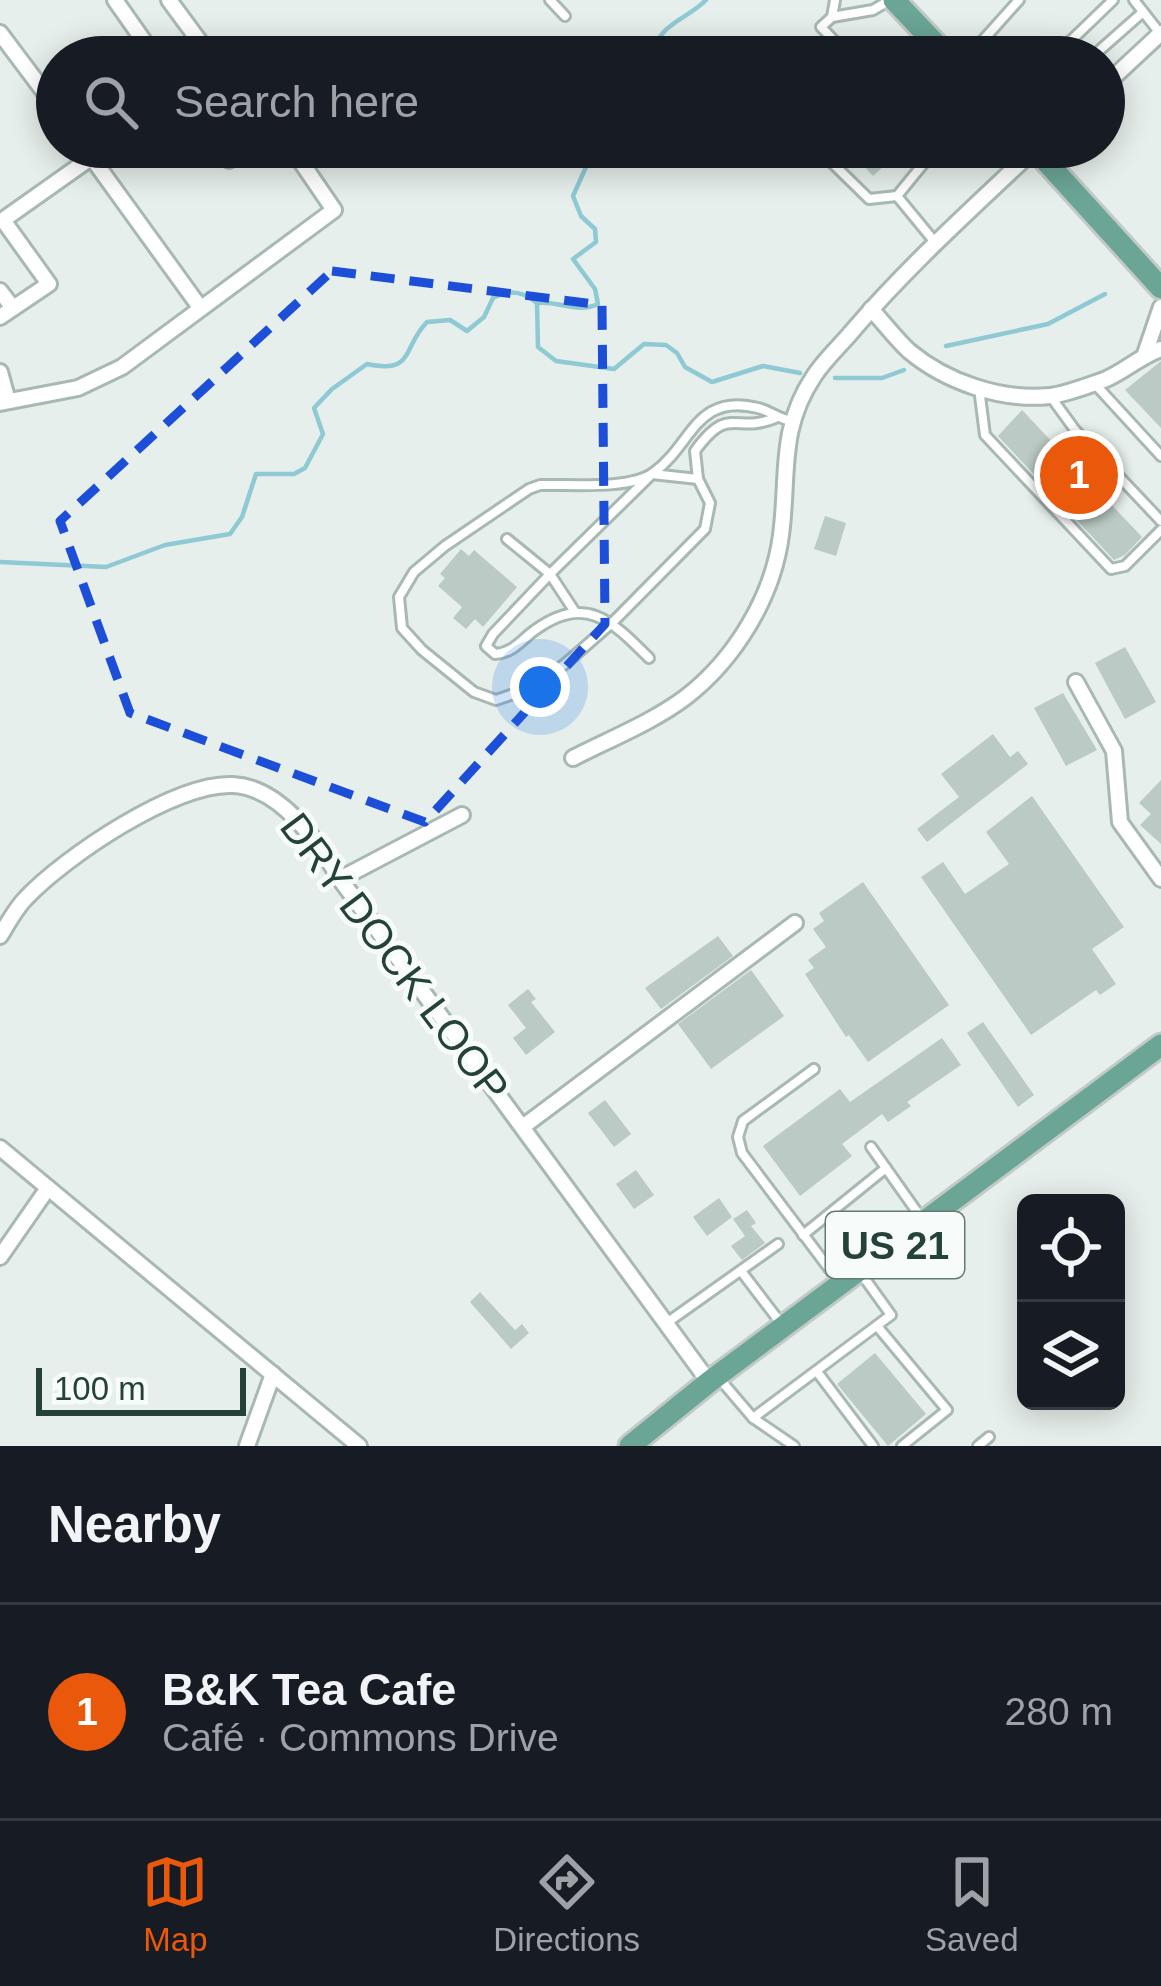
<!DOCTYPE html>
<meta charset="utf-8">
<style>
body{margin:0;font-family:Arial,sans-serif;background:#242831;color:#f1f3f6}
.controls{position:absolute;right:36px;bottom:36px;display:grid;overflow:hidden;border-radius:18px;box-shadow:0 6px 30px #0003}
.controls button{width:108px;height:108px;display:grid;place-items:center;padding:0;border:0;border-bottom:3px solid #363941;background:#171b24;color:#f1f3f6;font:60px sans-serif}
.scale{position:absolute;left:36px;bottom:30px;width:210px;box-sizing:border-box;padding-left:12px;border:6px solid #24423a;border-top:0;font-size:33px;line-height:42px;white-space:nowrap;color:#24423a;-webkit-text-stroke:9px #f7fbf9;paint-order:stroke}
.you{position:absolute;left:540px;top:687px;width:42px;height:42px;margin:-30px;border:9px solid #fff;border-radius:50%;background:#1a73e8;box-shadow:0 0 0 18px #1a73e833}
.badge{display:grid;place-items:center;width:78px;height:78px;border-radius:50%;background:#ea580c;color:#fff;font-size:39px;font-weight:700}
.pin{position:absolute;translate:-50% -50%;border:6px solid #fff;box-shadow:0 3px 12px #0006}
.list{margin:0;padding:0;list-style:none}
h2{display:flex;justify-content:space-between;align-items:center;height:156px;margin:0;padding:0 48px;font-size:51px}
h2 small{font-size:39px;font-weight:400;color:#9ea1a6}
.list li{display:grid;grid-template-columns:78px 1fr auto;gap:36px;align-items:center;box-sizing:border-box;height:216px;padding:0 48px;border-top:3px solid #363941}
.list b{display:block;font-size:45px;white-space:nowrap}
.list p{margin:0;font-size:39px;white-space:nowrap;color:#9ea1a6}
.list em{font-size:39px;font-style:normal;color:#9ea1a6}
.icon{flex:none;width:66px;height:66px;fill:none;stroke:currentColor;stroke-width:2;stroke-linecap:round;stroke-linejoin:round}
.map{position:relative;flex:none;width:1161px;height:1446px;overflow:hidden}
.search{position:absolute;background:#171b24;box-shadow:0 6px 30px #0003;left:36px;right:36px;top:36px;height:132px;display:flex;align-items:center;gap:30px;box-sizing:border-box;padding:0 42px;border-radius:66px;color:#9ea1a6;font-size:45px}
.sheet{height:372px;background:#171b24}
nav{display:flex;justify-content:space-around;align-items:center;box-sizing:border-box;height:168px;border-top:3px solid #363941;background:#171b24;font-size:33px;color:#9ea1a6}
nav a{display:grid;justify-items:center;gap:6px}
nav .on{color:#ea580c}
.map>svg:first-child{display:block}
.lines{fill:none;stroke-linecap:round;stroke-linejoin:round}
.stream{stroke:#8ec9d4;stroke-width:4.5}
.building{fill:#bbcac4}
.lane-casing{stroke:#a8b8b2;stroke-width:14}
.street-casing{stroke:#a8b8b2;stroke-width:20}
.primary-casing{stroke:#c2cac8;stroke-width:27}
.lane{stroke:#fff;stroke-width:8}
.street{stroke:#fff;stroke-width:14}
.primary{stroke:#6aa596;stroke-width:21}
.marked{fill:none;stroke:#1d4ed8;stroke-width:9;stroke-dasharray:24 15;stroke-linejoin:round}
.labels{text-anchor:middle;stroke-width:10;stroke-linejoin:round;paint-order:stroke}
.shield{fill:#f7fbf9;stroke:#637a73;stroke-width:3}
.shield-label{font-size:39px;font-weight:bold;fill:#24423a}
.street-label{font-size:42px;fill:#24423a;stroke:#f7fbf9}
</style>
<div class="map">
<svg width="1161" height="1446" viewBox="0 0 1161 1446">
<rect width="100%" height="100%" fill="#e6efeb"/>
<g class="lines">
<g class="stream">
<path d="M654 57C655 24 687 20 706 0"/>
<path d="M537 303 538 347 556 361 614 369 644 344 666 345 677 353 685 367 712 382 763 366 800 373"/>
<path d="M946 346 1048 324 1105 294"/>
<path d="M835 378H882L904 370"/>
<path d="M0 562 106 567 165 545 230 534 242 517 256 474H294L305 468 323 434 314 408 332 389 367 364C415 374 401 349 427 322L450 320 467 331 484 317 493 298C509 289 523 291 537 303 559 300 577 314 598 304L595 289 573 259 596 242 595 229 581 216 573 196 595 147"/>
</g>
</g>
<g class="building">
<path d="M846 147H891L897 154 873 176Z"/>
<path d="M1161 361V428L1125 390Z"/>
<path d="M1022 410 1142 537 1125 555 1114 560 998 436Z"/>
<path d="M825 516 846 523 836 556 814 549Z"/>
<path d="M461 549 469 556 474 550 517 587 483 627 475 619 466 629 453 618 462 607 438 586 445 578 440 574Z"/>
<path d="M1125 647 1156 702 1125 719 1095 663Z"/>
<path d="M1063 693 1097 750 1066 766 1034 708Z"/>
<path d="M993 734 1010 757 1018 751 1028 764 927 842 917 829 959 797 941 774Z"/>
<path d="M1161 780V844L1140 825 1151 814 1139 803Z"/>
<path d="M1032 796 1124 927 1092 949 1116 984 1100 995 1096 990 1031 1035 921 877 943 862 965 894 1009 864 986 832Z"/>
<path d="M863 882 949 1005 868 1062 849 1035 846 1037 805 974 814 968 808 960 826 947 813 929 824 921 819 913Z"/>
<path d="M718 936 733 956 661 1009 645 988Z"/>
<path d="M751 970 784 1016 711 1069 678 1024Z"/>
<path d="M528 989 536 999 531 1002 555 1032 526 1055 513 1038 526 1028 508 1005Z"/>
<path d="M983 1022 1034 1095 1018 1107 967 1033Z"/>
<path d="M942 1038 961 1065 907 1102 911 1106 888 1122 882 1114 842 1144 852 1156 800 1196 763 1146 840 1089 850 1102Z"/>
<path d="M605 1100 631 1134 614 1147 588 1113Z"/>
<path d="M636 1170 654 1195 634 1209 616 1184Z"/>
<path d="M719 1198 732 1217 707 1236 693 1217Z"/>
<path d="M747 1210 756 1223 751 1226 765 1243 742 1260 731 1246 745 1236 733 1219Z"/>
<path d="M480 1292 515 1330 522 1324 529 1333 511 1349 470 1302Z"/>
<path d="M875 1353 926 1414 888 1446 837 1384Z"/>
</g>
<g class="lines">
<g class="lane-casing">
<g id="lane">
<path d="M550 0 565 16"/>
<path d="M835 0 832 17 821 27 850 57"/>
<path d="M1134 0 1159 32"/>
<path d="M832 17 873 10 890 0"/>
<path d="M968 57 1019 0"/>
<path d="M1054 57 1113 0"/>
<path d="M1092 57 1143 12"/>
<path d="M816 147 869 199 897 196"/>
<path d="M934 241 897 196 937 147"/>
<path d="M1094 383 1161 456"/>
<path d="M979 388 985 435 1111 569 1125 566 1161 530"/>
<path d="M1051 397 1075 430 1161 521"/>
<path d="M775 418C735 435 730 403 695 451L698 479 710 503 705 529 613 622 565 664 528 689 496 700 474 692 422 650 402 628 399 597 414 572 445 546 529 489 540 485C569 484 629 490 653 473 692 446 695 392 758 408 770 411 779 419 792 421"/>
<path d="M507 539 550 574 652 474 698 479"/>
<path d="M575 612 550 574 493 634 486 646 495 654C513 653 521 640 535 630 586 593 613 622 649 658"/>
<path d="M814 1069 743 1121 738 1137 742 1153 840 1283"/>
<path d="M871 1147 922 1219"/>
<path d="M803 1235 886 1168"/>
<path d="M741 1271 783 1326"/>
<path d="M668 1322 778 1244"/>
<path d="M877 1326 947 1410 902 1446"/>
<path d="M818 1373 873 1446"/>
<path d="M718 1377 753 1418 891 1315 860 1272"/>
<path d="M753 1418 794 1446"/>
<path d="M978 1446 989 1437"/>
</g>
</g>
<g class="street-casing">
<g id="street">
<path d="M115 0 155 57"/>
<path d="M169 0 211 57"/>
<path d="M0 33 57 109"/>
<path d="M1104 86 1161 33"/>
<path d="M84 147 199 306"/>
<path d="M220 147 229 160 246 147"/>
<path d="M0 291 13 308"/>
<path d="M871 309C884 323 896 339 909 351 946 382 1001 401 1050 396 1067 394 1087 386 1104 380 1124 372 1140 356 1161 349"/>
<path d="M0 317 49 284 3 220 92 157"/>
<path d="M1145 354 1161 307"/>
<path d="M0 372 8 401"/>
<path d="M0 403 78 388 122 367 334 210 291 147"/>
<path d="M1076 682 1114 751 1120 822 1161 879"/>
<path d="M573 758C610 739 653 722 686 697 735 659 773 597 781 535 789 475 778 430 814 376 825 359 842 344 855 328 911 263 975 206 1037 147"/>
<path d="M340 879 462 815"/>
<path d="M0 936C8 923 16 908 26 898 65 857 175 782 233 785 280 787 319 843 340 879L709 1382"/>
<path d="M524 1126 795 923"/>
<path d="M0 1148 359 1446"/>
<path d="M0 1257 48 1188"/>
<path d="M247 1446 273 1374"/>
</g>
</g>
<g class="primary-casing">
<g id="primary">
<path d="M894 0 948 57"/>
<path d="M1033 147 1161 288"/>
<path d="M630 1446 709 1382 1161 1045"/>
</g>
</g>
<use href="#lane" class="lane"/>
<use href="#street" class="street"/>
<use href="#primary" class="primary"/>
</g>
<path class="marked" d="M332 271 602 305 605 624 425 822 130 713 60 521Z"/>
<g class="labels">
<rect class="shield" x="826" y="1212" width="138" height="66" rx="9"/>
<g class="shield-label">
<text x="895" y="1259">US 21</text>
</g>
<g class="street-label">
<text transform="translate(395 957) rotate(53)" y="15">DRY DOCK LOOP</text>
</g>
</g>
</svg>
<div class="controls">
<button><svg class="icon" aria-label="locate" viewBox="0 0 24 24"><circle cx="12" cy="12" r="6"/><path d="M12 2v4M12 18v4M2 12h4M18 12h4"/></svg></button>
<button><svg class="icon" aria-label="layers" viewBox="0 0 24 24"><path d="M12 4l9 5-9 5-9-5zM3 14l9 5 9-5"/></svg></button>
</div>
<div class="scale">100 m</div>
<div class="you"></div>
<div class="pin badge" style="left:1079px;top:475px">1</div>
<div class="search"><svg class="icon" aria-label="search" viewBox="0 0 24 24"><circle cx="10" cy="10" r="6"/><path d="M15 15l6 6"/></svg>Search here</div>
</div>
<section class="sheet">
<h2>Nearby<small></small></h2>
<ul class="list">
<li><span class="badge">1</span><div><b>B&amp;K Tea Cafe</b><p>Café · Commons Drive</p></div><em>280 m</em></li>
</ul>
</section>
<nav>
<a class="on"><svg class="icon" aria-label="map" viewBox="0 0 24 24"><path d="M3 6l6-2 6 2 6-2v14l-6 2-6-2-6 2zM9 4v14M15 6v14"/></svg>Map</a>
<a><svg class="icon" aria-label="directions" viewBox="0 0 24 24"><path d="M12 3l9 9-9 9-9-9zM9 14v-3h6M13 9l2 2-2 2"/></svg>Directions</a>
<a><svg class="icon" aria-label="saved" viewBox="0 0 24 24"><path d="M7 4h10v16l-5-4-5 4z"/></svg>Saved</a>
</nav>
